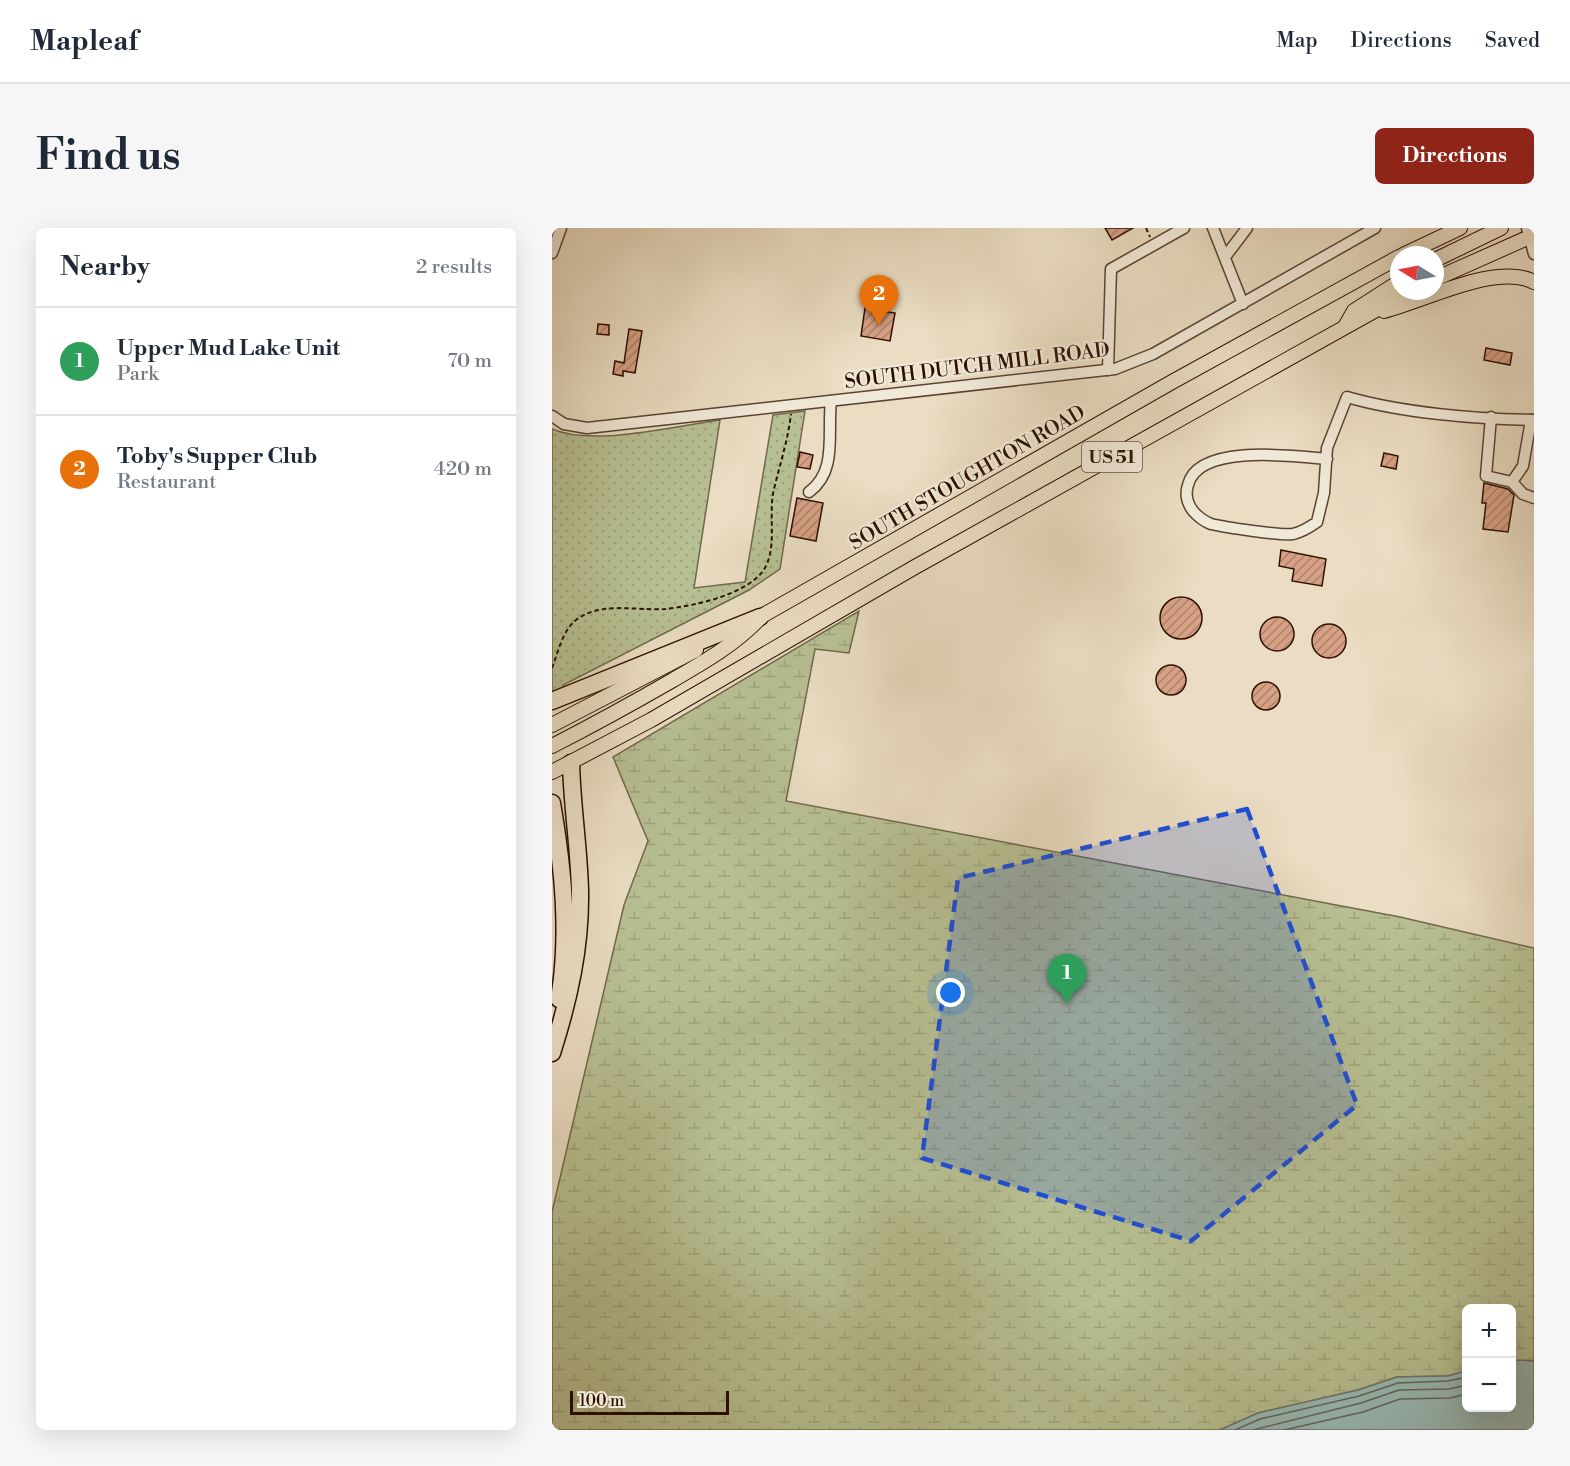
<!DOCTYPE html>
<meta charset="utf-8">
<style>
body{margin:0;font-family:"Libre Bodoni",serif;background:#f6f6f7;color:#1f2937}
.controls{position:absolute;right:18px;bottom:18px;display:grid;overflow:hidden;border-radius:9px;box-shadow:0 6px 24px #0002}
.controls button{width:54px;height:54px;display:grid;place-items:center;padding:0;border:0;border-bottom:2px solid #e0e1e3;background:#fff;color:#1f2937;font:30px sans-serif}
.compass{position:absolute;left:838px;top:18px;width:54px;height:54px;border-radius:50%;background:#fff;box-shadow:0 6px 24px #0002;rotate:280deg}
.scale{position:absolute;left:18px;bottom:15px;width:159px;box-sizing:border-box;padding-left:6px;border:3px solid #2d1000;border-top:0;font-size:16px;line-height:21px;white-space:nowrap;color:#2d1000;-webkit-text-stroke:4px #f1e9d8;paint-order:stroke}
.you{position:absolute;left:399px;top:765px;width:21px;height:21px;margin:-15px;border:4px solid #fff;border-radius:50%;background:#1a73e8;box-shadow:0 0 0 9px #1a73e833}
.badge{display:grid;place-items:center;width:39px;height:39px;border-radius:50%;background:#8f2418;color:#fff;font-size:20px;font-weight:700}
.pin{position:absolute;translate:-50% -50px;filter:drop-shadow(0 2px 3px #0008)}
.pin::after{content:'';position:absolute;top:32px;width:21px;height:18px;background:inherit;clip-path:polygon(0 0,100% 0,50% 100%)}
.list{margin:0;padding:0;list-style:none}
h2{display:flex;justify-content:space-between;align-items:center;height:78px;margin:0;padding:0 24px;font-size:26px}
h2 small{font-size:20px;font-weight:400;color:#747a83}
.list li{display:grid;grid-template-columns:39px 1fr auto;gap:18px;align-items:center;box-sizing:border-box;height:108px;padding:0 24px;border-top:2px solid #e0e1e3}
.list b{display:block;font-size:22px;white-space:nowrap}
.list p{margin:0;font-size:20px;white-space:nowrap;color:#747a83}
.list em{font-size:20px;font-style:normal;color:#747a83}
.map{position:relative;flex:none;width:982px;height:1202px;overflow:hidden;border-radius:9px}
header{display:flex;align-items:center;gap:36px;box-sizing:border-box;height:84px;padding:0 30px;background:#fff;border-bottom:2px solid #e0e1e3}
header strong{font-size:28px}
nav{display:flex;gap:33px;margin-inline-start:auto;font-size:21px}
.intro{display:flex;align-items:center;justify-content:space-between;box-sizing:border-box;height:144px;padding:0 36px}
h1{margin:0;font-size:42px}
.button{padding:15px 27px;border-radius:9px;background:#8f2418;color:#fff;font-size:21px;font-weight:700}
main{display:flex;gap:36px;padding:0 36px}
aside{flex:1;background:#fff;border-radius:9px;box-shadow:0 6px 24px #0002}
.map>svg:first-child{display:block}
.green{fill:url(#green-dots);stroke:#72684a;stroke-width:1.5}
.wetland{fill:url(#wetland-marsh);stroke:#72684a;stroke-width:1.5}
.water{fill:#98bbb8;stroke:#6d776e;stroke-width:1.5}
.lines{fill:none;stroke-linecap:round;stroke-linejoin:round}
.shore{stroke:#62665c;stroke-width:1.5}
.building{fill:url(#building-hatch);stroke:#2d1000;stroke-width:1.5}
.minor-casing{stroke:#5c4331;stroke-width:13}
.major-casing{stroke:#2d1000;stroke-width:16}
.highway-casing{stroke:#2d1000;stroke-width:19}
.path{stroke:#2d1000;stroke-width:2;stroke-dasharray:4.5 3;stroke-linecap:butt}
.minor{stroke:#f1e9d8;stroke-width:10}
.major{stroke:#eaddc3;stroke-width:14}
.highway{stroke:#eaddc3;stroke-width:16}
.marked{fill:#1d4ed8;fill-opacity:0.2;stroke:#1d4ed8;stroke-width:4.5;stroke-dasharray:12 8;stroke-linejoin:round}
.labels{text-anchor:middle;stroke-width:4.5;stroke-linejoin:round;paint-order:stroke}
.shield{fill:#f1e9d8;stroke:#685141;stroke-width:1.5}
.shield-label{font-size:18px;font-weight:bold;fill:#2d1000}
.street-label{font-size:20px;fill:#2d1000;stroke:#f1e9d8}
</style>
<header>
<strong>Mapleaf</strong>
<nav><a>Map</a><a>Directions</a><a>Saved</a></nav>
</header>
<div class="intro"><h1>Find us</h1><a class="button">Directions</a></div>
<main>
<aside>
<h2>Nearby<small>2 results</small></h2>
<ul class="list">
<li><span class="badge" style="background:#2e9e5b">1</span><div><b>Upper Mud Lake Unit</b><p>Park</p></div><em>70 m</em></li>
<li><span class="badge" style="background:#e8710a">2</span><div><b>Toby's Supper Club</b><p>Restaurant</p></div><em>420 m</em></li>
</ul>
</aside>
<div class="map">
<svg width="982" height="1202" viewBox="0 0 982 1202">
<defs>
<pattern id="green-dots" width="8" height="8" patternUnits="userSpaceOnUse" patternTransform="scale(1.5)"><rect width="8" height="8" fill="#b7c093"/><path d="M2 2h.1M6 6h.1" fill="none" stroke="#9ea47d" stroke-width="1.8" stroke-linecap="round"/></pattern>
<pattern id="wetland-marsh" width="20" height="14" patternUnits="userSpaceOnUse" patternTransform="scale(1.5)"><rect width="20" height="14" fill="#b7c093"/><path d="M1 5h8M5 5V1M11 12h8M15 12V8" fill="none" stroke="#9ea47d"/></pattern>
<pattern id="building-hatch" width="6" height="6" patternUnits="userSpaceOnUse" patternTransform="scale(1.5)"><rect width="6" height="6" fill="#d6a084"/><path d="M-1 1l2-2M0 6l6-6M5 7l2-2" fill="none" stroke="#ae816a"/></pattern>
</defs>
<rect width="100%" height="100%" fill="#eaddc3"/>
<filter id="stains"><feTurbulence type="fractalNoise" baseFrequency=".00333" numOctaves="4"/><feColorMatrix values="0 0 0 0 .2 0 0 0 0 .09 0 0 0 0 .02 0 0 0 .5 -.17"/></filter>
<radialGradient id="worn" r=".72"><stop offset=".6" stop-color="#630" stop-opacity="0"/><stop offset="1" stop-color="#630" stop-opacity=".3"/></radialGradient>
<path class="green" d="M253 183 228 341 197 362 11 457 12 460 0 466V201C41 219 123 198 168 192L142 360 193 354 221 187Z"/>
<path class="wetland" d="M307 383 297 425 263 421 234 573 848 689 982 720V1133H960V1080H915L914 1143 896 1148 845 1149 806 1162 706 1185 668 1202H0V984L72 677 96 613 61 529Z"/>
<path class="water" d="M966 1132 982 1133V1202H668L706 1185 806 1162 845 1149 896 1148 914 1143 915 1180H960V1133Z"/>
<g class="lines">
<g class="shore">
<path d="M683 1202 708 1191 807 1168 846 1155 896 1153 915 1149"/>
<path d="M701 1202 809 1175 847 1162 897 1161 915 1157"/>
<path d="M732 1202 811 1184 848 1171 898 1170 915 1166"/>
</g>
</g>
<g class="building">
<path d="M553 0H581L560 12Z"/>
<path d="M313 80 343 85 338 113 309 108Z"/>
<path d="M46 96 57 97V107L45 106Z"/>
<path d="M77 101 90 103 83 145 71 143V148L61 146 63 133 72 135Z"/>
<path d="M934 120 960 125 958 137 932 132Z"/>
<path d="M248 224 261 227 258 241 245 239Z"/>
<path d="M832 225 846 228 844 241 829 238Z"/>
<path d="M932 255 956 261 962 267 956 304 931 301 934 275H930Z"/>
<path d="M245 270 271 275 264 313 238 308Z"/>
<path d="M729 322 774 331 770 358 740 353 742 341 727 338Z"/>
<circle cx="629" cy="390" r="21"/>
<circle cx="725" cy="406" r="17"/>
<circle cx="777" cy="413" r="17"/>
<circle cx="619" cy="452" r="15"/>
<circle cx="714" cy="468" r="14"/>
</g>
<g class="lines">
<g class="minor-casing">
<g id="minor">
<path d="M661 0 691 76"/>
<path d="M975 0 982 26"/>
<path d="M0 25 9 0"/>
<path d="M673 29 695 0"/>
<path d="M556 142 559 41 632 0"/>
<path d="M0 188 12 196 35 200 563 141 601 126 823 0"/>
<path d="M939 189 934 248 960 254 971 238 979 192"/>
<path d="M775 231C743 228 646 215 636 257 633 266 635 275 641 283 645 288 653 294 659 296 672 299 729 308 741 306 750 304 758 299 765 294L772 265 775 220 795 169C850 185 924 191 982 192"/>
<path d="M960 254 971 266 982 270"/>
<path d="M257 264C286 243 275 205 279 173"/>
</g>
</g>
<g class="major-casing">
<g id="major">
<path d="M851 27 908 0"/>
<path d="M883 32 949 0"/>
<path d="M883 51 982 7"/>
<path d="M832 83C872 73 945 34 982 54"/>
<path d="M794 97 802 83 847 54"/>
<path d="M201 393 620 154 847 29"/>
<path d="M0 497 144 422"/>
<path d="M0 518C41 497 81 475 121 452 152 434 182 417 207 391"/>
<path d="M0 544 99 492 363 339 858 63"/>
</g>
</g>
<g class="highway-casing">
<g id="highway">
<path d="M0 473 208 389"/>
<path d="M0 575C11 639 18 707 7 771"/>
<path d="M0 825C17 772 29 719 28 663 27 620 20 578 19 535"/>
</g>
</g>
<g class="path">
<path d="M594 0 598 9"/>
<path d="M0 440C6 425 10 403 24 392 49 373 84 383 113 381 142 378 200 366 214 338 225 315 216 286 222 261 228 236 236 212 239 186"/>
</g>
<use href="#minor" class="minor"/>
<use href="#major" class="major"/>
<use href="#highway" class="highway"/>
</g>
<path class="marked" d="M695 581 805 877 639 1013 370 930 406 650Z"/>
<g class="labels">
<rect class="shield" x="530" y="214" width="60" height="30" rx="4.5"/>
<g class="shield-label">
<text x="560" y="235">US 51</text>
</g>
<g class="street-label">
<text transform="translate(425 137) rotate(-7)" y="7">SOUTH DUTCH MILL ROAD</text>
<text transform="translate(415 249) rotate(-30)" y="7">SOUTH STOUGHTON ROAD</text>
</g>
</g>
<rect width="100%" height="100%" filter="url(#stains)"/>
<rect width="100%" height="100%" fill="url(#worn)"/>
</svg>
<div class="controls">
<button>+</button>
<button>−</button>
</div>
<svg class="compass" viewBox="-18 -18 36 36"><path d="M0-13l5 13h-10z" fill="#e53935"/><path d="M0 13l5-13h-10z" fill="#747a83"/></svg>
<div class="scale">100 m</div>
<div class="you"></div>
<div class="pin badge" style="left:515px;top:776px;background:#2e9e5b">1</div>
<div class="pin badge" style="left:327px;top:97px;background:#e8710a">2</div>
</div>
</main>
